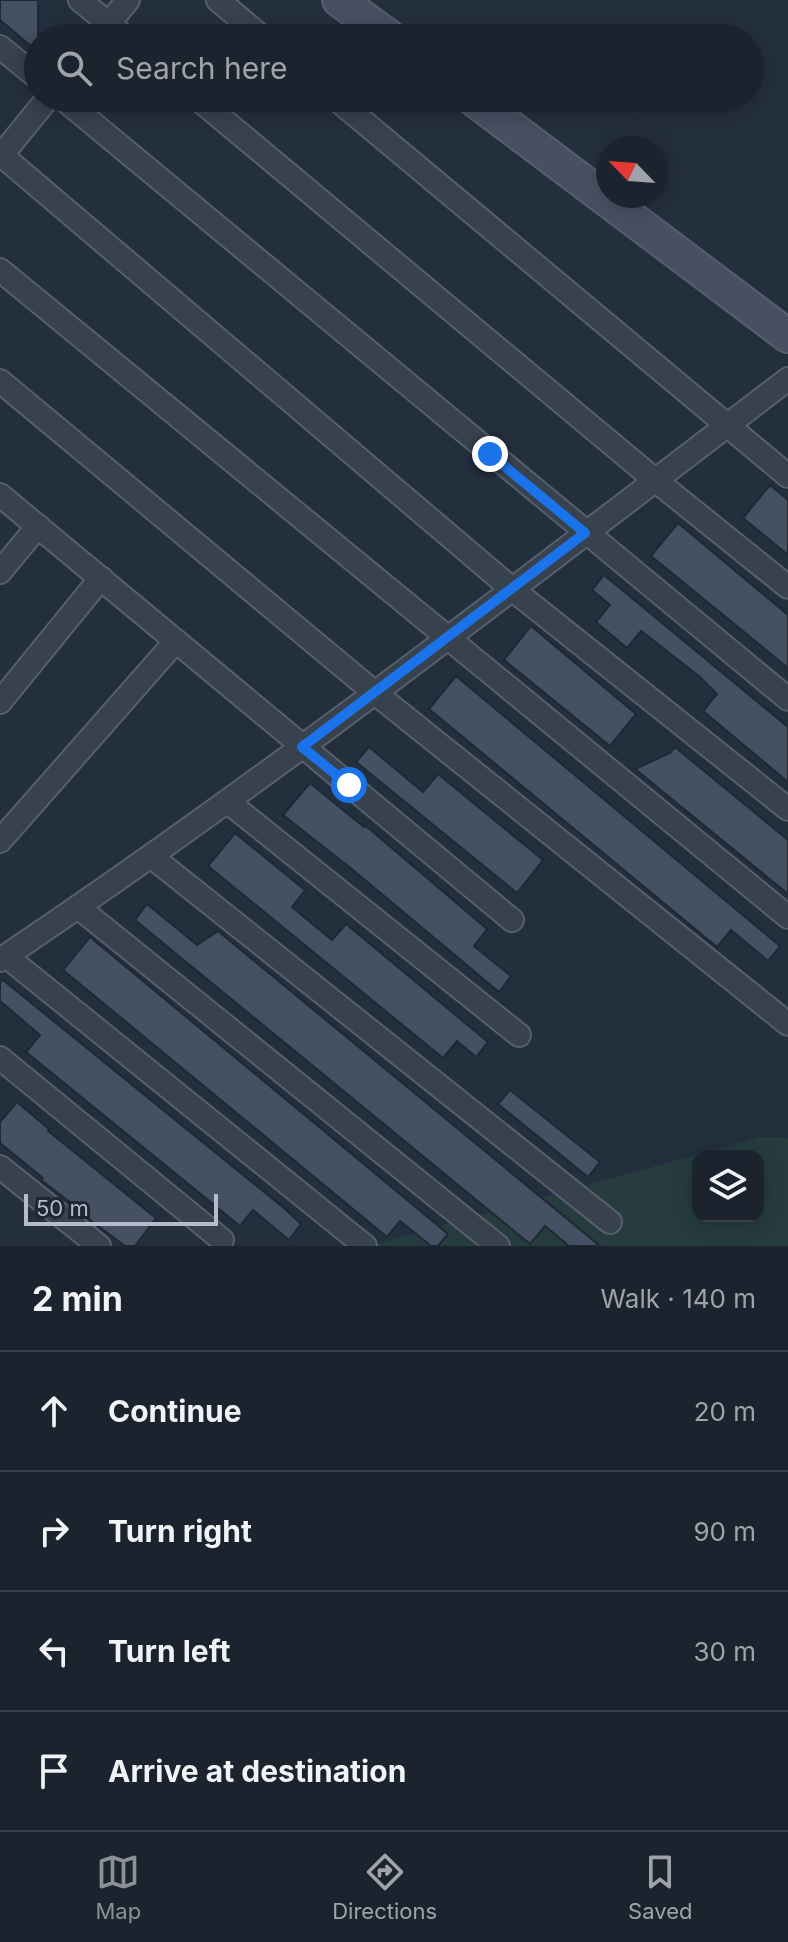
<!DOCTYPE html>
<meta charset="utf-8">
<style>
body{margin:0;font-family:Inter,sans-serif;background:#282f3a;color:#f1f3f6}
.controls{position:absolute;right:24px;bottom:24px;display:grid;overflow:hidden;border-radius:16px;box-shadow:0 4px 20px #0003}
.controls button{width:72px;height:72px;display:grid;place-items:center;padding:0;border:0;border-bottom:2px solid #39404a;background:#1b232e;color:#f1f3f6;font:40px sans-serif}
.compass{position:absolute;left:596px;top:136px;width:72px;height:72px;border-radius:50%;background:#1b232e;box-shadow:0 4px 20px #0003;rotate:295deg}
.scale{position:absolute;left:24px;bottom:20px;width:194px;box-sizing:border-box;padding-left:8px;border:4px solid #b4bcc9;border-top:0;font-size:22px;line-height:28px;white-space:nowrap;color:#b4bcc9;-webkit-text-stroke:6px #1d2633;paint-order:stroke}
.stop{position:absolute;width:24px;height:24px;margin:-18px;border:6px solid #1a73e8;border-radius:50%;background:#fff}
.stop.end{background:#1a73e8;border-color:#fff;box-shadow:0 2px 8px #0008}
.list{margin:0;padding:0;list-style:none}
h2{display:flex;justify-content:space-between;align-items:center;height:104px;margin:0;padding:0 32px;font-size:34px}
h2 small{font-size:26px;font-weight:400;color:#a0a4aa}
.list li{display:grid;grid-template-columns:52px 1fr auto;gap:24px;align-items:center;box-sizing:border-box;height:120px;padding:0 32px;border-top:2px solid #39404a}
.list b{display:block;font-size:30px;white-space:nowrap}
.list em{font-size:26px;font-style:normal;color:#a0a4aa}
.icon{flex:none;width:44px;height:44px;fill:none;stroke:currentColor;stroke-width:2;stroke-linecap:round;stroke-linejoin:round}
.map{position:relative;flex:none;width:788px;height:1246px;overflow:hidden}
.search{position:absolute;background:#1b232e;box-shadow:0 4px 20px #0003;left:24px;right:24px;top:24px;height:88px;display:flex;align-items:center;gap:20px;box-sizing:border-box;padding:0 28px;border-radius:44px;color:#a0a4aa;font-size:30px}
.sheet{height:584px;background:#1b232e}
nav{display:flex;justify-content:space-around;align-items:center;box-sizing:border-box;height:112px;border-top:2px solid #39404a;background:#1b232e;font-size:22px;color:#a0a4aa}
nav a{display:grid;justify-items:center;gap:4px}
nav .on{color:#8c9099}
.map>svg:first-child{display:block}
.green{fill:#263c3f;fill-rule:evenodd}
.building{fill:#455162;stroke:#1f2835;stroke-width:2}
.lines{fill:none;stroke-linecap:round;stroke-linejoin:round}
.street-casing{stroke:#565f6c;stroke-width:26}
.secondary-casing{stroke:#565f6c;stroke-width:36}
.street{stroke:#38414e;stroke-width:22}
.secondary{stroke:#465061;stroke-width:32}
.route{stroke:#1a73e8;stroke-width:10}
</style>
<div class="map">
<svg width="788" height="1246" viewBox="0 0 788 1246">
<rect width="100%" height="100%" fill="#242f3e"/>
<path class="green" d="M760 1137 788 1138V1246H369ZM698 1156H758V1216H698Z"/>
<g class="building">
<path d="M0 0H38V52L0 20Z"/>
<path d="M770 485 788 500V555L743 518Z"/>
<path d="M678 523 788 615V668L651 556Z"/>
<path d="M604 575 788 727V782L703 711 717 694 700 677 641 631 627 648 596 622 610 605 592 590Z"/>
<path d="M531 626 636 714 610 746 504 660Z"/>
<path d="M456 676 780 946 768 961 731 930 717 947 429 709Z"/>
<path d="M369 747 423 792 438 774 543 860 517 893 356 762Z"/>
<path d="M675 747 788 840V894L635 769 670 753Z"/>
<path d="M310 783 364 827 366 826 487 929 474 946 511 976 499 992 353 870 283 815Z"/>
<path d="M235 833 305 890 292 907 332 940 346 924 488 1042 476 1057 457 1041 443 1058 208 866Z"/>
<path d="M147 904 197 945 218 931 600 1246H569L545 1226 530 1244 135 920Z"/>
<path d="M90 937 448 1234 438 1246H431L400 1221 387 1237 63 970Z"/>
<path d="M3 980 285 1209 301 1224 289 1240 253 1210 240 1226 26 1052 40 1035 0 1001V983Z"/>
<path d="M510 1090 600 1162 588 1177 498 1104Z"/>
<path d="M17 1102 49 1129 48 1131 156 1218 135 1246H125L78 1211 79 1209 41 1180 43 1178 0 1143V1122Z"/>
</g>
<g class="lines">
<g class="street-casing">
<g id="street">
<path d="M80 0 126 38"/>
<path d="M218 0 263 38"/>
<path d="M97 38 128 0"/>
<path d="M0 47 38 78"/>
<path d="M62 98 788 699"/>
<path d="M197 98 655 480 788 587"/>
<path d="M335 98 788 476"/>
<path d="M0 154 512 589 788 809"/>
<path d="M0 157 48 98"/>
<path d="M0 270 788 917"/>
<path d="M0 381 375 693 788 1024"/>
<path d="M0 495 512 920"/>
<path d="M0 572 38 526"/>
<path d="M0 702 101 578"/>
<path d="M228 802 519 1035"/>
<path d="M0 841 176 641"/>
<path d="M152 857 610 1222"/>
<path d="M78 907 498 1246"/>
<path d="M6 956 365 1246"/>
<path d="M0 960C271 778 528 577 788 379"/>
<path d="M0 1058 222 1240"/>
<path d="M0 1167 99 1246"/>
</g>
</g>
<g class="secondary-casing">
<g id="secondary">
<path d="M339 0 391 38"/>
<path d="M472 98 788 336"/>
</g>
</g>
<use href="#street" class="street"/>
<use href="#secondary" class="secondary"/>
</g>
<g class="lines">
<path class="route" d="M349 785 302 747 585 533 490 454"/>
</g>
</svg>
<div class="controls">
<button><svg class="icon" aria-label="layers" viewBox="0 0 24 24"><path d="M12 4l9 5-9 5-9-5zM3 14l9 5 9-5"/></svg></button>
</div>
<svg class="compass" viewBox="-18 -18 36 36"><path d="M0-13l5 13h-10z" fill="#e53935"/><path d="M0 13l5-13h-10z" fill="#a0a4aa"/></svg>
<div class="scale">50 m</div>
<div class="stop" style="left:349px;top:785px"></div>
<div class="stop end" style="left:490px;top:454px"></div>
<div class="search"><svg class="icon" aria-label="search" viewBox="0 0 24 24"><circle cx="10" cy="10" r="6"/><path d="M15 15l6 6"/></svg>Search here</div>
</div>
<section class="sheet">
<h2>2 min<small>Walk · 140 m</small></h2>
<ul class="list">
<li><svg class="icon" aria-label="ahead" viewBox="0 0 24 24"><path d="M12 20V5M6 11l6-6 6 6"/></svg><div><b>Continue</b></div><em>20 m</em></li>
<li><svg class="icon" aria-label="right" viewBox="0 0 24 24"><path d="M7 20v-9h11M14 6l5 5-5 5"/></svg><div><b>Turn right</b></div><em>90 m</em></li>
<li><svg class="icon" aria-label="left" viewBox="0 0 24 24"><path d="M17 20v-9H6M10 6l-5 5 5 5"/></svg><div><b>Turn left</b></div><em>30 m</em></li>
<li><svg class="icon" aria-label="arrive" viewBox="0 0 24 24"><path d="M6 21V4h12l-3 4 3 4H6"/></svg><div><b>Arrive at destination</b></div></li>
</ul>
</section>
<nav>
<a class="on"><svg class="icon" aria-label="map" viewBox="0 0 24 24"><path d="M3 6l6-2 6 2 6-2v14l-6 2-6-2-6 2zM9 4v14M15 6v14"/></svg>Map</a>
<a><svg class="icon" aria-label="directions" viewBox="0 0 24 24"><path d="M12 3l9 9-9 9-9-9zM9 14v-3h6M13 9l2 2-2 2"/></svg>Directions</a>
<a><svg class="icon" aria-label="saved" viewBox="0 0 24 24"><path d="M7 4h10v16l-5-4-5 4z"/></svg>Saved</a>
</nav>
